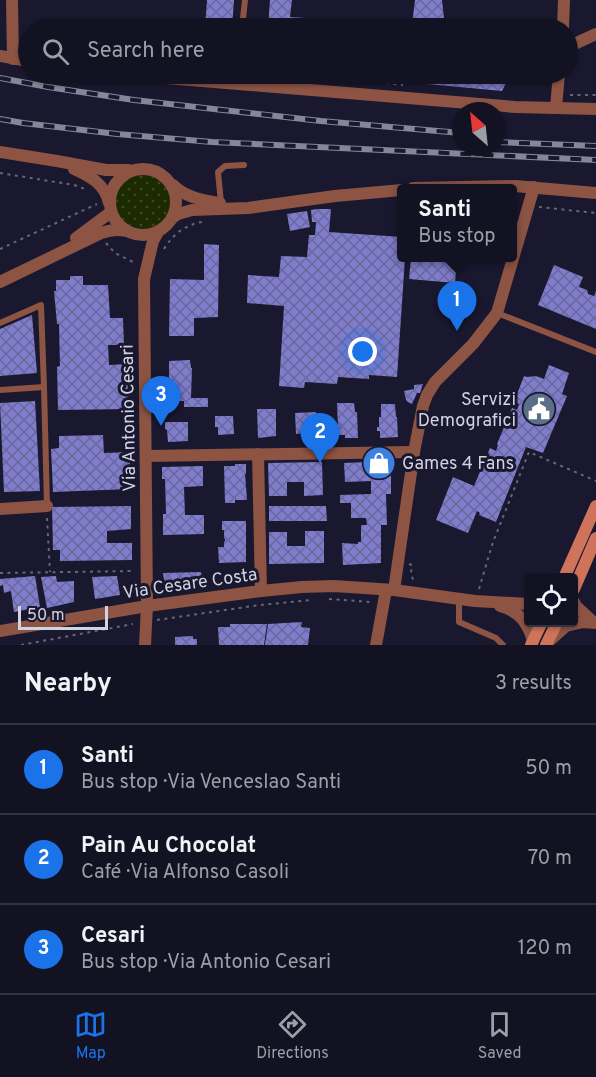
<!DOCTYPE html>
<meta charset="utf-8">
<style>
body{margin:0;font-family:Overpass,sans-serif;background:#1c1b2b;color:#f1f3f6}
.controls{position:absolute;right:18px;bottom:18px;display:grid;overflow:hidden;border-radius:6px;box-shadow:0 2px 4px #0004}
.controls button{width:54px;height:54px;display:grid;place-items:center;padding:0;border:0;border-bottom:2px solid #323241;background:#131223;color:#f1f3f6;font:30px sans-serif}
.compass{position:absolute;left:452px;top:102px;width:54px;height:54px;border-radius:50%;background:#131223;box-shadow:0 2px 4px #0004;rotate:333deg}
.scale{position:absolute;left:18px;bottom:15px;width:90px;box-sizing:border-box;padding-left:6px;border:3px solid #d1d2e2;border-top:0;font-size:16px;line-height:21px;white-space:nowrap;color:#d1d2e2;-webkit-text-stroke:4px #19182f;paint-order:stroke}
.you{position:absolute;left:363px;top:352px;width:21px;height:21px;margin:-15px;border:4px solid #fff;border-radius:50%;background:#1a73e8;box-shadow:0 0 0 9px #1a73e833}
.badge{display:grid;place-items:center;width:39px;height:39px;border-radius:50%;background:#1a73e8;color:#fff;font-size:20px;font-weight:700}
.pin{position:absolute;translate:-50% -50px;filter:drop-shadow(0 2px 3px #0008)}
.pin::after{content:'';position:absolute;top:32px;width:21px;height:18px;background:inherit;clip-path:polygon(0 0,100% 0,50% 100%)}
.popup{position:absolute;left:397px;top:184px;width:120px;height:78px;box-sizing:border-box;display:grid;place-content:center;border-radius:6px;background:#131223;filter:drop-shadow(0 2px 4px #0005);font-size:20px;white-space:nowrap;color:#9d9ea6}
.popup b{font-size:22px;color:#f1f3f6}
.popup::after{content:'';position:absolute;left:50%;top:100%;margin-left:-12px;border:12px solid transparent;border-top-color:#131223}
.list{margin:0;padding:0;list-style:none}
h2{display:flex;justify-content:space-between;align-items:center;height:78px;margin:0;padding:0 24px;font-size:26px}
h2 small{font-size:20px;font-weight:400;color:#9d9ea6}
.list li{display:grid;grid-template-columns:39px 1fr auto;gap:18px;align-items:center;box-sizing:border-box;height:90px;padding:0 24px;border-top:2px solid #323241}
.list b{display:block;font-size:22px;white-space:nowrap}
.list p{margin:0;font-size:20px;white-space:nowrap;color:#9d9ea6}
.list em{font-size:20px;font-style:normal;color:#9d9ea6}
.icon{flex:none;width:33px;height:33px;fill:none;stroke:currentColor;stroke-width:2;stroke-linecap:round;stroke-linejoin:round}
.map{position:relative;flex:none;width:596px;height:645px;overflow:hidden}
.search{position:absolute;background:#131223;box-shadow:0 2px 4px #0004;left:18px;right:18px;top:18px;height:66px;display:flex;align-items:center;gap:15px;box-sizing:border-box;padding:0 21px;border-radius:33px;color:#9d9ea6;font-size:22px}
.sheet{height:348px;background:#131223}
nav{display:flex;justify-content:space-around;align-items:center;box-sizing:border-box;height:84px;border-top:2px solid #323241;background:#131223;font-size:16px;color:#9d9ea6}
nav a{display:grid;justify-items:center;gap:3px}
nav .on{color:#1a73e8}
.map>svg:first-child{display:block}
.grass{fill:url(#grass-dots)}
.building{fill:url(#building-cross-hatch)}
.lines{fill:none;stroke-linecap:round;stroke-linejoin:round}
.path{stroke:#66667a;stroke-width:2;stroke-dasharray:3 4.5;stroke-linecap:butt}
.service{stroke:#8d5444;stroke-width:6}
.minor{stroke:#8d5444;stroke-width:12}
.tertiary{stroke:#8d5444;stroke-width:12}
.secondary{stroke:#cf735a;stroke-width:12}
.rail-casing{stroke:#868699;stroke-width:6}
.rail{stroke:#19182f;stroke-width:4;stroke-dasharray:11;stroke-linecap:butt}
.labels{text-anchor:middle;stroke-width:6;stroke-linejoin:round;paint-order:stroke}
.poi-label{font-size:18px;fill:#d1d2e2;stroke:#19182f;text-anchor:end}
.street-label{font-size:18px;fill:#d1d2e2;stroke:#19182f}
</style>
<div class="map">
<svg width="596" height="645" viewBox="0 0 596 645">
<defs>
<pattern id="grass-dots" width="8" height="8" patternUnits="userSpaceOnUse" patternTransform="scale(1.5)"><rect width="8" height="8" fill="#1b2a00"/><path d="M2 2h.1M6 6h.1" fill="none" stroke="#3b4825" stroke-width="1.8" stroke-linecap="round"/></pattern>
<pattern id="building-cross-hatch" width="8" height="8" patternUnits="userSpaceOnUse" patternTransform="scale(1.5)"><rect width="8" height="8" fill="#7f7ccc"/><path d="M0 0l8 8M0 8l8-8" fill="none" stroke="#69679c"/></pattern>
</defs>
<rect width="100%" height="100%" fill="#19182f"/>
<circle class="grass" cx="143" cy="202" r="27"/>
<g class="building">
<path d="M207 0H234L232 28H205Z"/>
<path d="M270 0H292L290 17 412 25 415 0H442L445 28H268Z"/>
<path d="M428 74H516L511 83 507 81 502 91 427 84Z"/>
<path d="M317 209H331L329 232 402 237V258H405L397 377 369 375V379L338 377 337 384 305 382 304 388 279 386 284 306 247 303 248 275 279 277 281 256 307 257 309 235H315L316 222H312L311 210Z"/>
<path d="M307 211 310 227 290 231 287 214Z"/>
<path d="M204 244 219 245 218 317 194 318V336H169L170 279 204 280Z"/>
<path d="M411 258H457L455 283 409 279Z"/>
<path d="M554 265 583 277 579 287 587 290 588 294 594 296 596 291V329L538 305Z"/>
<path d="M70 276H83V285H108L110 318H123L124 345H108L109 365 127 364 129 409 58 410 57 367 60 366 59 324H57L54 291H56V280H70Z"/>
<path d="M32 315 37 373 0 376V329Z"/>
<path d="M190 360 191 368H192L191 398H208V407H184V401H169V361Z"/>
<path d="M549 365 569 373 562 394 567 396 543 453 526 447 496 522 479 515 480 513 477 511 468 533 436 520 453 477 474 486 490 448 496 451 498 445 497 444 512 408 517 410 519 404 514 402 524 376 527 377 536 376 544 379Z"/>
<path d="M423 384 420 393H417L412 404 408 402 406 400 404 391 414 389V385Z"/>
<path d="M35 401 40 491 4 492 0 403Z"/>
<path d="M337 403H354L355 412H357L358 438H345V435H336V427H338Z"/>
<path d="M381 404H395L396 417H397L398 437 380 438V431H377V427H379V417H381Z"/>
<path d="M257 409H276V436L258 438Z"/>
<path d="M316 412V432L296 434 295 413Z"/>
<path d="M215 416H233L234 434 218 435V427H215Z"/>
<path d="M165 422H188V441L168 442 167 430 165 429Z"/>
<path d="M103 435 104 453 130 452V489L53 492 51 449 59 448V436Z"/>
<path d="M391 461V494H386L387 525H381V563L343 565 342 543 358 544V542H361V525H367L366 518H351V503H340V495L371 494V481L345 482 344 463Z"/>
<path d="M322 462 323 495 304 496V482H287V496H269L268 463Z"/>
<path d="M235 464H246V474H245L247 500H235V503H225L224 466H235Z"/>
<path d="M203 466V486L184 487 185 515H204V534L163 535V514H166L165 479H162V467Z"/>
<path d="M131 506V529L107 531V543H132V560L60 561V550H53L52 507Z"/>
<path d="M269 506H326L327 521H269Z"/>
<path d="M222 521H246V562L219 563 218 547H224V542L225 541V539L224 538V530H222Z"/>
<path d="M305 531H324V563L269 564V532H287V546H305Z"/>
<path d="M201 572 203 582 195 584 165 587 163 573Z"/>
<path d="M35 576 40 607 14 612 11 591 4 593 3 585 0 586V579Z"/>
<path d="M56 576 57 582 74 581V602L47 608 41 577Z"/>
<path d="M117 576 120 595 95 599 92 577Z"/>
<path d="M302 622 301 627 310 628 308 645H265L268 624Z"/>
<path d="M230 624H267L264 645H219L218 627H230Z"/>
<path d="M193 636V639H197V645H175V637Z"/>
</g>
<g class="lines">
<g class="path">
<path d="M304 74 403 85"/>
<path d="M570 95H596"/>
<path d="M0 173 74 185 85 189"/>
<path d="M539 207 596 213"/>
<path d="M106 243 115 253 135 263"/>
<path d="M0 249 97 204"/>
<path d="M164 249C173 234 185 225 202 222"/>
<path d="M47 518 50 572"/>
<path d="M409 564 412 565C411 571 410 577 415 581"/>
<path d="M0 573 135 571"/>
<path d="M479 589 493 542 529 452 596 481"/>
<path d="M329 599 371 602"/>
<path d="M157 620 260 605 312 600"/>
<path d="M21 645 133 624"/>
</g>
<g class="service">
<path d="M242 28 245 0"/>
<path d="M221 203 218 172 225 166 244 165"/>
<path d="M497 313 596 352"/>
<path d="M0 323 41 305 44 387 0 390"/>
<path d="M44 387 47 506"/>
<path d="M459 599V622L496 638 503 645"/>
</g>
<g class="minor">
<path d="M12 0 13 59"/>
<path d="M563 28 564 0"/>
<path d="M568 47 596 34"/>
<path d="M556 107 559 74"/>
<path d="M258 454 261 591"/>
<path d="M146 456 414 452"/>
<path d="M0 509 47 506"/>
<path d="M394 590 414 452 423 406 427 395 435 382 473 344 497 313 534 187"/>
<path d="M574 602 576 606 593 622"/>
<path d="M500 606C519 611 528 623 533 641"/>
<path d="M0 631 147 606 261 591 302 587 334 586 394 590 475 601 528 604"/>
<path d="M548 642 566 626 583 622 596 623"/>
<path d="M145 645 147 606 144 279 153 241 158 232"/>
<path d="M376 645 386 590"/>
</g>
<g class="tertiary">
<path d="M0 56 28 61"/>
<path d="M118 74 515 107 596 109"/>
<path d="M0 152 57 161 106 170H129"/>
<circle cx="143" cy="202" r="33"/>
<path d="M74 169C90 176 105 184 109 203"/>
<path d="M173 185C186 198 203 200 220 203"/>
<path d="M413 188 515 186 596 193"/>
<path d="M172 218 178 214 192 210 248 208 335 196 402 190"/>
<path d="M76 238 111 212"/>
<path d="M0 282 101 233C110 230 117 229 126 231"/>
</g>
<g class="secondary">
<path d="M564 578 596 506"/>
<path d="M574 589 596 538"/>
<path d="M531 645 542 622"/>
<path d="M546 645 557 622"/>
</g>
<g class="rail-casing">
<g id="rail">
<path d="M0 78 48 87 134 100 321 121 461 133"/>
<path d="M0 119 23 123 117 134 212 142 596 160"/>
<path d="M497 142 596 146"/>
</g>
</g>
<use href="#rail" class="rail"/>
</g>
<defs>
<g id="civic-disc" transform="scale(1.725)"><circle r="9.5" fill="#5c6f8a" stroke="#19182f"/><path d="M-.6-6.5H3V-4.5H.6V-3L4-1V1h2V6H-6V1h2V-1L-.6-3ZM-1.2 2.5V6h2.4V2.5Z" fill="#fff"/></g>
<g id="shop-disc" transform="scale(1.725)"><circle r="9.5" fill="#3f7fe0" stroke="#19182f"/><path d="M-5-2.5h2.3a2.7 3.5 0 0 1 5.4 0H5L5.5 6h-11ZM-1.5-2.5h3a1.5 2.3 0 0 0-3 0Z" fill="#fff"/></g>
</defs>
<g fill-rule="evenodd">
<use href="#civic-disc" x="539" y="409"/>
<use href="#shop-disc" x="379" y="463"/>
</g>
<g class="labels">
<g class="poi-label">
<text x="516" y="405">Servizi<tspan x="516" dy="21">Demografici</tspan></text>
<text x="402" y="469" text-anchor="start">Games 4 Fans</text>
</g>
<g class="street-label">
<text transform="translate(128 418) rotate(-91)" y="6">Via Antonio Cesari</text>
<text transform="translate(190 583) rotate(-8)" y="6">Via Cesare Costa</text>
</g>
</g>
</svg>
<div class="controls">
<button><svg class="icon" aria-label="locate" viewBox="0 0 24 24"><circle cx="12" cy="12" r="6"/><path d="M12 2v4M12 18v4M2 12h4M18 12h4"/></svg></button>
</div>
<svg class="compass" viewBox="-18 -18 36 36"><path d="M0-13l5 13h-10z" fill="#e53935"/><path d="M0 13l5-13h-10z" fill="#9d9ea6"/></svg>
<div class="scale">50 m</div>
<div class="you"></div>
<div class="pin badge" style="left:457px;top:331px">1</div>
<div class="popup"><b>Santi</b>Bus stop</div>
<div class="pin badge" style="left:320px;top:463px">2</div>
<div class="pin badge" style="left:161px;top:426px">3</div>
<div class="search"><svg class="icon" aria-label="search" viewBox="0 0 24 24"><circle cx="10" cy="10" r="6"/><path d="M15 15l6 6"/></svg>Search here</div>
</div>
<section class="sheet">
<h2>Nearby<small>3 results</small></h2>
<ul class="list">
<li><span class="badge">1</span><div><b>Santi</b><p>Bus stop · Via Venceslao Santi</p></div><em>50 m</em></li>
<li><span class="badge">2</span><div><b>Pain Au Chocolat</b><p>Café · Via Alfonso Casoli</p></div><em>70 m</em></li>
<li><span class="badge">3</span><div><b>Cesari</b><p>Bus stop · Via Antonio Cesari</p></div><em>120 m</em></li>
</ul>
</section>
<nav>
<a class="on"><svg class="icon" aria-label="map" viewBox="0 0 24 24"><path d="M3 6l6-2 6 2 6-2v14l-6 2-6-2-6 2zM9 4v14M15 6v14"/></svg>Map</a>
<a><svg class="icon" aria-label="directions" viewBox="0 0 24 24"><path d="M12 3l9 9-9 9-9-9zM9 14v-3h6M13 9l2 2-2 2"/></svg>Directions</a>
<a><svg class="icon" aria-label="saved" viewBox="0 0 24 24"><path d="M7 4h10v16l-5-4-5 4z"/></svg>Saved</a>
</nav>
